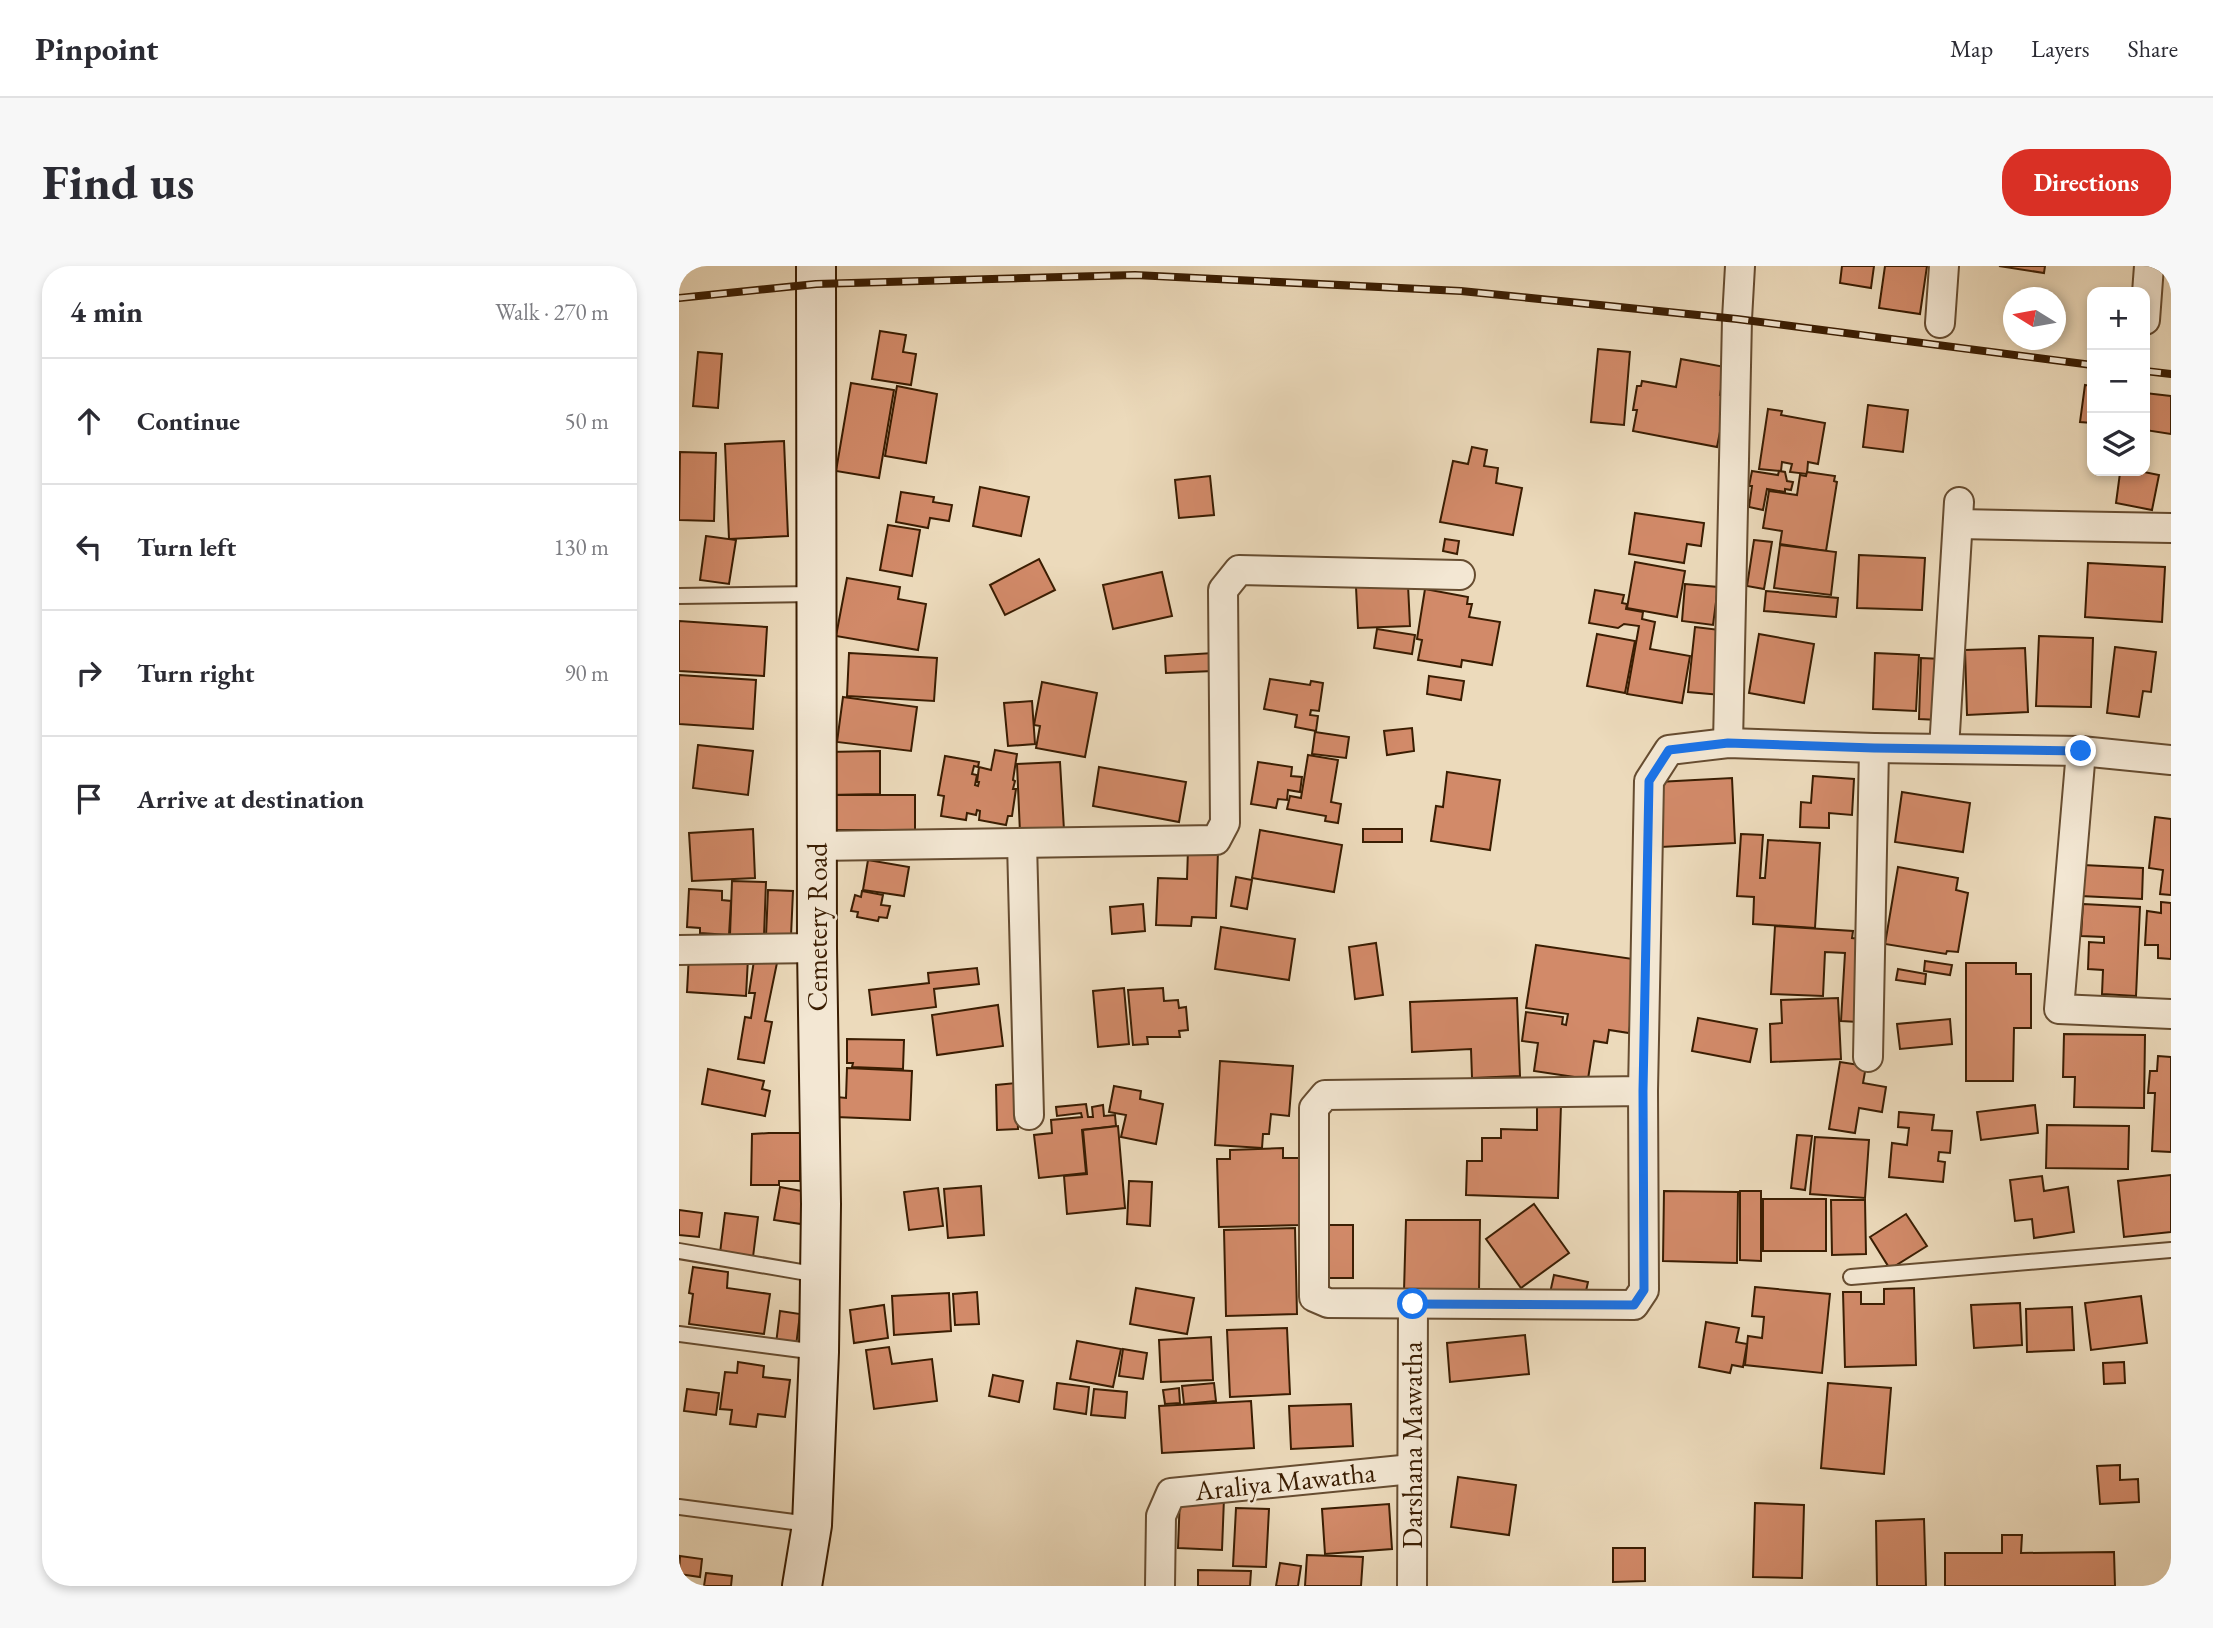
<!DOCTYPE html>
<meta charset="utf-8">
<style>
body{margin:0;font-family:"EB Garamond",serif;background:#f7f7f7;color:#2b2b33}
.controls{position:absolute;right:21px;top:21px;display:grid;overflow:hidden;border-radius:14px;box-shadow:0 4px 10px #0003}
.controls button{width:63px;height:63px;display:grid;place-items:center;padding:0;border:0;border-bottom:2px solid #e1e1e2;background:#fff;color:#2b2b33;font:35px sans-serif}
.compass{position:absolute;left:1324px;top:21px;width:63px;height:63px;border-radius:50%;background:#fff;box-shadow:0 4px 10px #0003;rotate:281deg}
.stop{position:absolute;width:21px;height:21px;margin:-16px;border:5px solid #1a73e8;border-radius:50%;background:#fff}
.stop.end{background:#1a73e8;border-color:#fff;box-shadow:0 2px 7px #0008}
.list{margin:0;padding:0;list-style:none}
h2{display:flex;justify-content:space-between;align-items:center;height:91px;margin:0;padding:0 28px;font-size:30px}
h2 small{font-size:23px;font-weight:400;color:#7c7c81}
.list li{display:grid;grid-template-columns:46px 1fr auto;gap:21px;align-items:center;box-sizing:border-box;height:126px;padding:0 28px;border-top:2px solid #e1e1e2}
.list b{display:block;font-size:26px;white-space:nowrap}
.list em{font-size:23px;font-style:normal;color:#7c7c81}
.icon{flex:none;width:38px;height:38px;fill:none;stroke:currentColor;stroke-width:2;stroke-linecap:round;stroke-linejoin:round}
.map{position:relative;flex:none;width:1492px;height:1320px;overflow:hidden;border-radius:28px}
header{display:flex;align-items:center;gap:42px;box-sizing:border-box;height:98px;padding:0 35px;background:#fff;border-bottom:2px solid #e1e1e2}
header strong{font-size:33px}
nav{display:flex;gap:38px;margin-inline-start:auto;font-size:24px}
.intro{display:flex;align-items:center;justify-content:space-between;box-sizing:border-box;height:168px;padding:0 42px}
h1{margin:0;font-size:49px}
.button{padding:18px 32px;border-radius:28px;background:#d93025;color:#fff;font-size:24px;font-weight:700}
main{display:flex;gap:42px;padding:0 42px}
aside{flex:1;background:#fff;border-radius:28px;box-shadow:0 4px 10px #0003}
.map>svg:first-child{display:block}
.building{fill:#d28a69;stroke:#3a1d02;stroke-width:2}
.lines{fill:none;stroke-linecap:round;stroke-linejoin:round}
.lane-casing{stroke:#664c30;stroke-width:18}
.street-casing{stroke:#664c30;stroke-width:32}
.secondary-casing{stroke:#3a1d02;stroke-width:42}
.lane{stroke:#f3e7d3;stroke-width:14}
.street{stroke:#f3e7d3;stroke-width:28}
.secondary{stroke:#f3e7d3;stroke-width:38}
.rail-casing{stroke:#3a1d02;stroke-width:8}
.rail{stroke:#f3e7d3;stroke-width:5;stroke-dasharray:16;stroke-linecap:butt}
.route{stroke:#1a73e8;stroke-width:9}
.labels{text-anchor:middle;stroke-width:5;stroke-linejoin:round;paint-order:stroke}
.street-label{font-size:28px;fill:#3a1d02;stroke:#f3e7d3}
</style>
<header>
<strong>Pinpoint</strong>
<nav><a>Map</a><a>Layers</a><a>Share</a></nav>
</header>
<div class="intro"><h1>Find us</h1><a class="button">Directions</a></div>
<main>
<aside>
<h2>4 min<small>Walk · 270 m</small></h2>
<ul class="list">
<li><svg class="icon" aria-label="ahead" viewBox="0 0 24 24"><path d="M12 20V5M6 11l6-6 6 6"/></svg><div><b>Continue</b></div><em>50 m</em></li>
<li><svg class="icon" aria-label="left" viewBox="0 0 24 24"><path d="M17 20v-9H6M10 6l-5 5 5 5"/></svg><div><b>Turn left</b></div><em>130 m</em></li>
<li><svg class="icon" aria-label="right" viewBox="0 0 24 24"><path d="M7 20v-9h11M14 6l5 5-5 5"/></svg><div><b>Turn right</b></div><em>90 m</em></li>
<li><svg class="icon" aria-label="arrive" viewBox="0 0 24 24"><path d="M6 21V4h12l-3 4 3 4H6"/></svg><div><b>Arrive at destination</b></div></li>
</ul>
</aside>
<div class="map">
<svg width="1492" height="1320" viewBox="0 0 1492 1320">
<rect width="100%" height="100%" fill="#ecdabb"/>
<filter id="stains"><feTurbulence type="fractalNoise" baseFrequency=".00286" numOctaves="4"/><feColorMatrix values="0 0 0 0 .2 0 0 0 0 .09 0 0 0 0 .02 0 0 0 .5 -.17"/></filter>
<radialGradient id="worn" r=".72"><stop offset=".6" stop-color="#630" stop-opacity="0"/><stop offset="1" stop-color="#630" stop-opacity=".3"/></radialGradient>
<g class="building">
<path d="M1163 0H1195L1192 22 1161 17Z"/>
<path d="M1206 0H1248L1241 48 1200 42Z"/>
<path d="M1320 0H1366L1365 7Z"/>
<path d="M201 65 227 69 224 86 237 88 232 119 193 113Z"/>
<path d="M919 83 951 86 945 159 912 156Z"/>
<path d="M19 86 43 88 39 142 14 140Z"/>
<path d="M1002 93 1046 101 1041 129 1048 130 1038 181 954 165 958 144H954L958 120H962L963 115 997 121Z"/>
<path d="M172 117 215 124 200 212 157 205Z"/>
<path d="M1406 119 1413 120V157L1401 156Z"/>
<path d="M218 120 258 128 247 197 206 190Z"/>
<path d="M1466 127 1492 130V168L1466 164Z"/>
<path d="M1189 139 1229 144 1224 186 1184 181Z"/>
<path d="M1089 143 1103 145 1102 149 1146 157 1139 198 1129 196 1128 208 1111 206 1113 198 1103 196 1102 205 1080 203Z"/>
<path d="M105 175 109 270 50 273 46 178Z"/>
<path d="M793 181 808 184 805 200 819 202 817 217 843 222 834 269 761 256 774 195 789 198Z"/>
<path d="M1 186 37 187 35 255 0 254Z"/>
<path d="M1073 205 1099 209 1100 205 1106 206 1108 215 1114 216 1112 224 1106 223V226L1088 223 1084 244 1070 241 1073 220H1070Z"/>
<path d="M1429 205H1460L1480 209 1473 244 1437 237 1441 207Z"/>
<path d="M1128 206 1156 210 1155 215 1158 216 1147 285 1101 278 1103 265 1084 262 1090 225 1118 229 1121 209 1127 210Z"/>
<path d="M531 210 535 249 500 252 496 214Z"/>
<path d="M301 221 350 231 342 270 294 260Z"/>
<path d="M222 226 255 231 254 236 273 239 270 255 251 252 249 262 217 256Z"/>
<path d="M956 247 1025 257 1022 280 1008 278 1005 297 950 288Z"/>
<path d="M209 259 241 264 233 310 201 304Z"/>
<path d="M27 270 57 274 50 318 21 314Z"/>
<path d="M766 273 780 275 778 288 764 285Z"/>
<path d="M1075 274 1093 276 1085 323 1068 320Z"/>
<path d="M1101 279 1157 286 1152 329 1095 322Z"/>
<path d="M1180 289 1246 292 1243 344 1178 342Z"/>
<path d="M360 293 376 324 326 349 311 319Z"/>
<path d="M956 296 1006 305 998 351 948 342Z"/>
<path d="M1409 297 1486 301 1483 356 1406 351Z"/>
<path d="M483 306 493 350 434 363 424 319Z"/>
<path d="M168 312 221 321 219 333 247 338 239 384 157 370Z"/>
<path d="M1006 318 1039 321 1034 359 1003 355Z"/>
<path d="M729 319 731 360 679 362 677 321Z"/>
<path d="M746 323 789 331 788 338H793L790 351 821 356 813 399 783 394 782 401 739 394 743 374 738 373Z"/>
<path d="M916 324 945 329 943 337 948 338 947 343 964 346 963 353 976 356 971 383 1011 390 1003 437 948 428 960 360 945 358 939 362 910 357Z"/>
<path d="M1087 325 1159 332 1157 351 1085 345Z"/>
<path d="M0 355 88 361 85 410 0 405Z"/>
<path d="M1016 361 1049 365 1042 429 1009 426Z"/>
<path d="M698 363 736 369 733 388 695 382Z"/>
<path d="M918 368 956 375 946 427 908 420Z"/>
<path d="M1080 368 1135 378 1125 437 1070 427Z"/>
<path d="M1360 370 1414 372 1412 441 1357 440Z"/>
<path d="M1436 381 1477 386 1472 426 1464 425 1460 451 1428 447Z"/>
<path d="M1346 382 1349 446 1288 449 1286 384Z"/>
<path d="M170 387 258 392 255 435 168 430Z"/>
<path d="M534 387V405L487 407 486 390Z"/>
<path d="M1196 387 1240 389 1237 445 1194 443Z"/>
<path d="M1242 392 1263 393 1260 454 1240 453Z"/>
<path d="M0 409 77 414 74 463 0 458Z"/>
<path d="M750 410 785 415 782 434 748 428Z"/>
<path d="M591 413 631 419 632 415 644 417 640 445 632 444 631 449 639 450 637 465 616 461 618 449 585 443Z"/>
<path d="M363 416 418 427 406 491 357 482 361 460 355 459Z"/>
<path d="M164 431 238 441 232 485 158 476Z"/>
<path d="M353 435 356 478 329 480 325 437Z"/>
<path d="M733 462 735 485 708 489 705 465Z"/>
<path d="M636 466 670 471 667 492 633 488Z"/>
<path d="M19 479 74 485 69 529 14 522Z"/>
<path d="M316 484 338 488 334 514 336 515 334 523H337L333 550H329L327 559 300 554 301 545 298 544 297 549 288 547 287 554 262 550 265 530 259 529 266 490 300 496 299 501 295 500 293 508 298 509 296 519 299 520 300 516H298L300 501 312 504Z"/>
<path d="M201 485V528L148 529V486Z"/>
<path d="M629 489 659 494 652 536 662 538 659 557 646 555 647 550 608 543 611 530 622 532Z"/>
<path d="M381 496 385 564 341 567 338 498Z"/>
<path d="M579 496 613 501 612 510 623 511 621 526 609 524 608 534 599 533 597 542 572 538Z"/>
<path d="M420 501 507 516 500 556 414 540Z"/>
<path d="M768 506 821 514 811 584 752 575 757 540 764 541Z"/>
<path d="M1134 510 1175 513 1173 549 1150 547V562L1121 561 1122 536 1132 537Z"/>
<path d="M1053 512 1056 577 982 581 979 516Z"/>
<path d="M1223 526 1291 537 1284 586 1216 576Z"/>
<rect x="151" y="529" width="85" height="35"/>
<path d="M1476 551 1492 553V629L1481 628 1484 604 1470 602Z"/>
<path d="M74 563 76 612 13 615 10 567Z"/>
<rect x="684" y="563" width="39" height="13"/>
<path d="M581 564 663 579 655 626 573 612Z"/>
<path d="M1062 568 1084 569 1081 612H1086L1089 574 1141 577 1136 662 1074 658 1075 631 1058 630Z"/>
<path d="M509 583 539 584 537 652 513 651 512 660 477 659 479 612 508 613Z"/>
<path d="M189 594 230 601 225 630 184 624Z"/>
<path d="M1404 599 1464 602 1463 633 1402 630Z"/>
<path d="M1219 601 1279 612 1277 624 1289 627 1279 686 1268 685 1267 688 1206 678Z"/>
<path d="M557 611 573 614 568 643 552 640Z"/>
<path d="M53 615 87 616 85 670 51 669Z"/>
<path d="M10 623 43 625V634L52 635 50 669 21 667V662L8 661Z"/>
<path d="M89 624 114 625 112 670H87Z"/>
<path d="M183 625 204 629 202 639 211 640 208 652 200 651 199 655 178 651 179 646 172 645 176 629 182 631Z"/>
<path d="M1482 636 1492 637V693L1479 692V679H1466L1468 645 1482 647Z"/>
<path d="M464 638 466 665 433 668 431 641Z"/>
<path d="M1404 638 1461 641 1457 730 1423 728 1424 704 1409 703 1410 676 1425 677V671L1402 670Z"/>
<path d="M1096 660 1174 665 1173 672 1184 673 1179 756 1162 755 1166 687 1146 686 1144 730 1092 728Z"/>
<path d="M542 661 616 673 610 714 536 703Z"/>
<path d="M697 677 704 729 676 733 670 681Z"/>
<path d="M857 679 961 694 950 767 930 764 928 777 915 775 909 813 855 805 859 777 843 775 847 746 884 751 883 758 887 759 889 748 847 742Z"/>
<path d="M10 688 69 692 67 730 8 726Z"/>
<path d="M76 688 99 692 86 755 93 756 85 797 59 793 66 751 72 752 76 727H70Z"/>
<path d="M1246 695 1273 699 1271 709 1245 705Z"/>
<path d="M1287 697H1337V708H1352V762H1335L1334 815H1287Z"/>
<path d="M298 702 300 718 255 723 257 741 193 749 190 724 250 717 249 707Z"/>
<path d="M1219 703 1247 708 1246 718 1217 714Z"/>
<path d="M445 722 450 778 419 781 414 725Z"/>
<path d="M484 722 485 735 499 734 500 742 507 741 509 764 500 765 501 771H468L469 778 454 779 449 724Z"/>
<path d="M838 732 841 810 793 812 792 783 733 786 731 736Z"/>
<path d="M1159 732 1162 793 1092 796 1091 758 1103 757 1102 734Z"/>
<path d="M319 739 324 780 258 789 253 749Z"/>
<path d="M1019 752 1078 763 1071 796 1013 785Z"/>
<path d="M1271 753 1273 778 1221 783 1218 758Z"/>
<path d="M1385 768 1466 769 1465 842 1395 841 1396 811H1384Z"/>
<path d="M168 773 225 774 224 803 173 801 174 797H168Z"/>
<path d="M1479 790 1492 791V886L1473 885 1476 827H1469L1471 805H1478Z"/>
<path d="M541 795 614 800 610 850 592 848 590 868H584L583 882 536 879Z"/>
<path d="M1161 796 1187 800 1184 817 1207 821 1203 846 1180 842 1176 867 1150 863Z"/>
<path d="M168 802 233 805 231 854 157 851 158 831 167 832Z"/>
<path d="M29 803 85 815 83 823 91 825 86 850 23 838Z"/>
<path d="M337 817 339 863 318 864 317 819Z"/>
<path d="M435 820 462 825 461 833 484 838 477 878 442 871 447 849 430 846Z"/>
<path d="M858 837 882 838 879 932 787 929 788 895H803V872H822V863L858 864Z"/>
<path d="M407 838 409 851H414L413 841 424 839 425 850 436 849 437 860 403 864 407 907 360 912 355 869 373 867 372 854 403 851 402 847 378 850 377 841Z"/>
<path d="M1356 839 1359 867 1302 874 1298 846Z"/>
<path d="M1220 846 1255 849 1253 864 1273 865 1271 887 1260 886 1259 895 1266 896 1264 916 1210 911 1213 877 1228 879 1230 862 1219 861Z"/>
<path d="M1368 859 1450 860 1449 903 1367 902Z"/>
<path d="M439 860 446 942 388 948 385 910 408 908 404 864Z"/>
<path d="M90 867H121V915H100V919H72L73 868Z"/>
<path d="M1118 869 1133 870 1126 924 1112 922Z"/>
<path d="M1136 871 1190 874 1186 932 1131 928Z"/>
<path d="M604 882V892H621L622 959 540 961 538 893H551V884Z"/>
<path d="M1492 909V966L1445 971 1439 915Z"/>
<path d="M1363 910 1365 925 1389 921 1395 966 1355 972 1353 953 1336 955 1331 914Z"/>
<path d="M450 915 473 916 471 960 448 958Z"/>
<path d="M302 920 305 969 269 972 265 923Z"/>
<path d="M101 921 128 926 122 958 95 954Z"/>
<path d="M259 922 264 960 230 964 225 926Z"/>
<path d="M985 925 1059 926 1058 997 984 995Z"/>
<path d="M1061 925H1082V995L1061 994Z"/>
<rect x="1084" y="933" width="63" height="52"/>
<path d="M1152 934H1186L1187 988 1153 989Z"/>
<path d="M855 938 890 987 842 1022 807 973Z"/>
<path d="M0 944 23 947 20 971 0 969Z"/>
<path d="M46 947 79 951 74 991 41 987Z"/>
<path d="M1227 948 1248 980 1211 1003 1191 971Z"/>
<path d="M727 954H801L800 1025H725Z"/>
<rect x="643" y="959" width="31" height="53"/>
<path d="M616 962 618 1048 547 1050 545 964Z"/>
<path d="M14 1001 49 1006 48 1022 91 1028 85 1068 10 1058 14 1028 10 1027Z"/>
<path d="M875 1009 909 1016 905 1034 871 1027Z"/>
<path d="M1076 1021 1151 1028 1143 1107 1066 1099 1069 1070 1083 1072 1085 1051 1073 1050Z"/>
<path d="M457 1022 515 1032 508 1068 451 1058Z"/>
<path d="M1235 1022 1237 1099 1166 1101 1164 1026H1182V1038H1205V1023Z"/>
<path d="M298 1026 300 1058 276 1059 274 1028Z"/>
<path d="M270 1027 272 1065 215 1069 213 1030Z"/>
<path d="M1462 1030 1468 1077 1412 1084 1406 1037Z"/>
<path d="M1341 1037 1343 1079 1295 1082 1292 1039Z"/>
<path d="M205 1039 209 1072 175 1077 171 1044Z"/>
<path d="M1393 1041 1395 1084 1348 1086 1347 1043Z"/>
<path d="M101 1045 121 1048 117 1080 97 1078Z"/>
<path d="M1027 1056 1060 1062 1057 1076 1068 1078 1064 1101 1053 1099 1051 1107 1020 1101Z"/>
<path d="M608 1062 611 1128 551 1131 548 1064Z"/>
<path d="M846 1069 850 1108 771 1116 768 1077Z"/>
<path d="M532 1071 534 1114 482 1116 480 1074Z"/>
<path d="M398 1075 442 1083 434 1121 391 1113Z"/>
<path d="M210 1081 213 1098 253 1093 258 1135 195 1143 187 1084Z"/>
<path d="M444 1083 468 1087 464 1113 440 1110Z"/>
<path d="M59 1096 85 1100 84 1111 111 1114 106 1151 79 1148 77 1161 51 1158 53 1144 41 1143 46 1106 58 1107Z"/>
<path d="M1445 1096 1446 1117 1425 1118 1424 1097Z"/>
<path d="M314 1109 344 1115 340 1136 310 1130Z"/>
<path d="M378 1117 410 1121 407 1148 375 1143Z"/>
<path d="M535 1117 537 1135 505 1138 503 1120Z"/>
<path d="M1149 1117 1212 1122 1205 1208 1142 1202Z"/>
<path d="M500 1122 501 1137 486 1138 484 1124Z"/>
<path d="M8 1123 40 1127 37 1149 5 1145Z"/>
<path d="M415 1123 448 1126 446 1152 412 1149Z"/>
<path d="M572 1135 575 1182 483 1187 480 1140Z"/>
<path d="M672 1138 674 1180 612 1183 610 1140Z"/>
<path d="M1441 1199V1214L1459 1213 1460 1236 1421 1238 1418 1200Z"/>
<path d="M779 1211 837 1219 830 1269 772 1261Z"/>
<path d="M501 1230 545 1232 543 1284 499 1282Z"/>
<path d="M1076 1237 1125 1239 1123 1312 1074 1311Z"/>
<path d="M710 1238 713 1283 646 1288 643 1243Z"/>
<path d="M557 1242 590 1243 587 1301 554 1300Z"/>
<path d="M1245 1253 1247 1320H1198L1197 1255Z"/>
<path d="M1323 1269H1343L1342 1287 1435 1286 1436 1320H1266V1287H1323Z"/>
<path d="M934 1282H966V1315L934 1316Z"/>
<path d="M628 1289 684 1291 682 1320H626Z"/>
<path d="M1 1290 23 1293 21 1311 0 1308Z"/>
<path d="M601 1297 622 1300 619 1320H597Z"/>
<path d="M519 1304 572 1305 571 1320H519Z"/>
<path d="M27 1307 53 1310 52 1320H25Z"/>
</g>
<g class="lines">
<g class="lane-casing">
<g id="lane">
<path d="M0 330 135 328"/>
<path d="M0 985 140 1009"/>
<path d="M1172 1011 1492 984"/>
<path d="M0 1068 138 1086"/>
<path d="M0 1241 130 1258"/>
</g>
</g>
<g class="street-casing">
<g id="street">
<path d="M1466 54 1470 0"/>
<path d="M1261 57 1265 0"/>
<path d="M1279 258 1492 262"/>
<path d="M1049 477 1058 53 1061 0"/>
<path d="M1265 483 1280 236"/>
<path d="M1402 485 1380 743 1492 748"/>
<path d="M343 577 350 849"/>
<path d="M137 580 537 574 546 557 544 324 560 304 781 309"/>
<path d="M0 684 138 682"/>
<path d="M1189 791 1195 482"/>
<path d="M964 825 646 829 635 842V1031L649 1037 955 1039 965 1024 964 825 970 515 990 484 1049 477 1195 482 1402 485 1492 494"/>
<path d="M481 1320 482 1250 492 1227 733 1203"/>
<path d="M733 1320 734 1038"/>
</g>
</g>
<g class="secondary-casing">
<path id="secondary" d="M123 1320 133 1259 140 1086 142 938 138 682 137 0"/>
</g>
<use href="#lane" class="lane"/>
<use href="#street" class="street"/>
<use href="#secondary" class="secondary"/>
<g class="rail-casing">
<g id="rail">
<path d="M0 32 137 18 456 9 782 25 1058 53 1413 99"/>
<path d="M1466 105 1492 108"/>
</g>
</g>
<use href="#rail" class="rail"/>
</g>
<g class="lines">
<path class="route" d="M734 1038 955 1039 965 1024 964 825 970 515 990 484 1049 477 1195 482 1402 485"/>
</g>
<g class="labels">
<g class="street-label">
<text transform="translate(138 661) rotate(-90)" y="10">Cemetery Road</text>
<text transform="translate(733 1179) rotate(-90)" y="10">Darshana Mawatha</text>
<text transform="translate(606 1215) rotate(-6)" y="10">Araliya Mawatha</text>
</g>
</g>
<rect width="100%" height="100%" filter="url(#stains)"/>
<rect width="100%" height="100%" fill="url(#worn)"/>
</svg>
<div class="controls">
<button>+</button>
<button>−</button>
<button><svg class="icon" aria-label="layers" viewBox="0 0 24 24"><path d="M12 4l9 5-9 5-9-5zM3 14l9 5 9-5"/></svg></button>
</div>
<svg class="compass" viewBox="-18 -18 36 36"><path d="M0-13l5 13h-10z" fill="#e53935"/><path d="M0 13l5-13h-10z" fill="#7c7c81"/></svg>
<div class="stop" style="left:734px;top:1038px"></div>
<div class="stop end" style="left:1402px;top:485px"></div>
</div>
</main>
